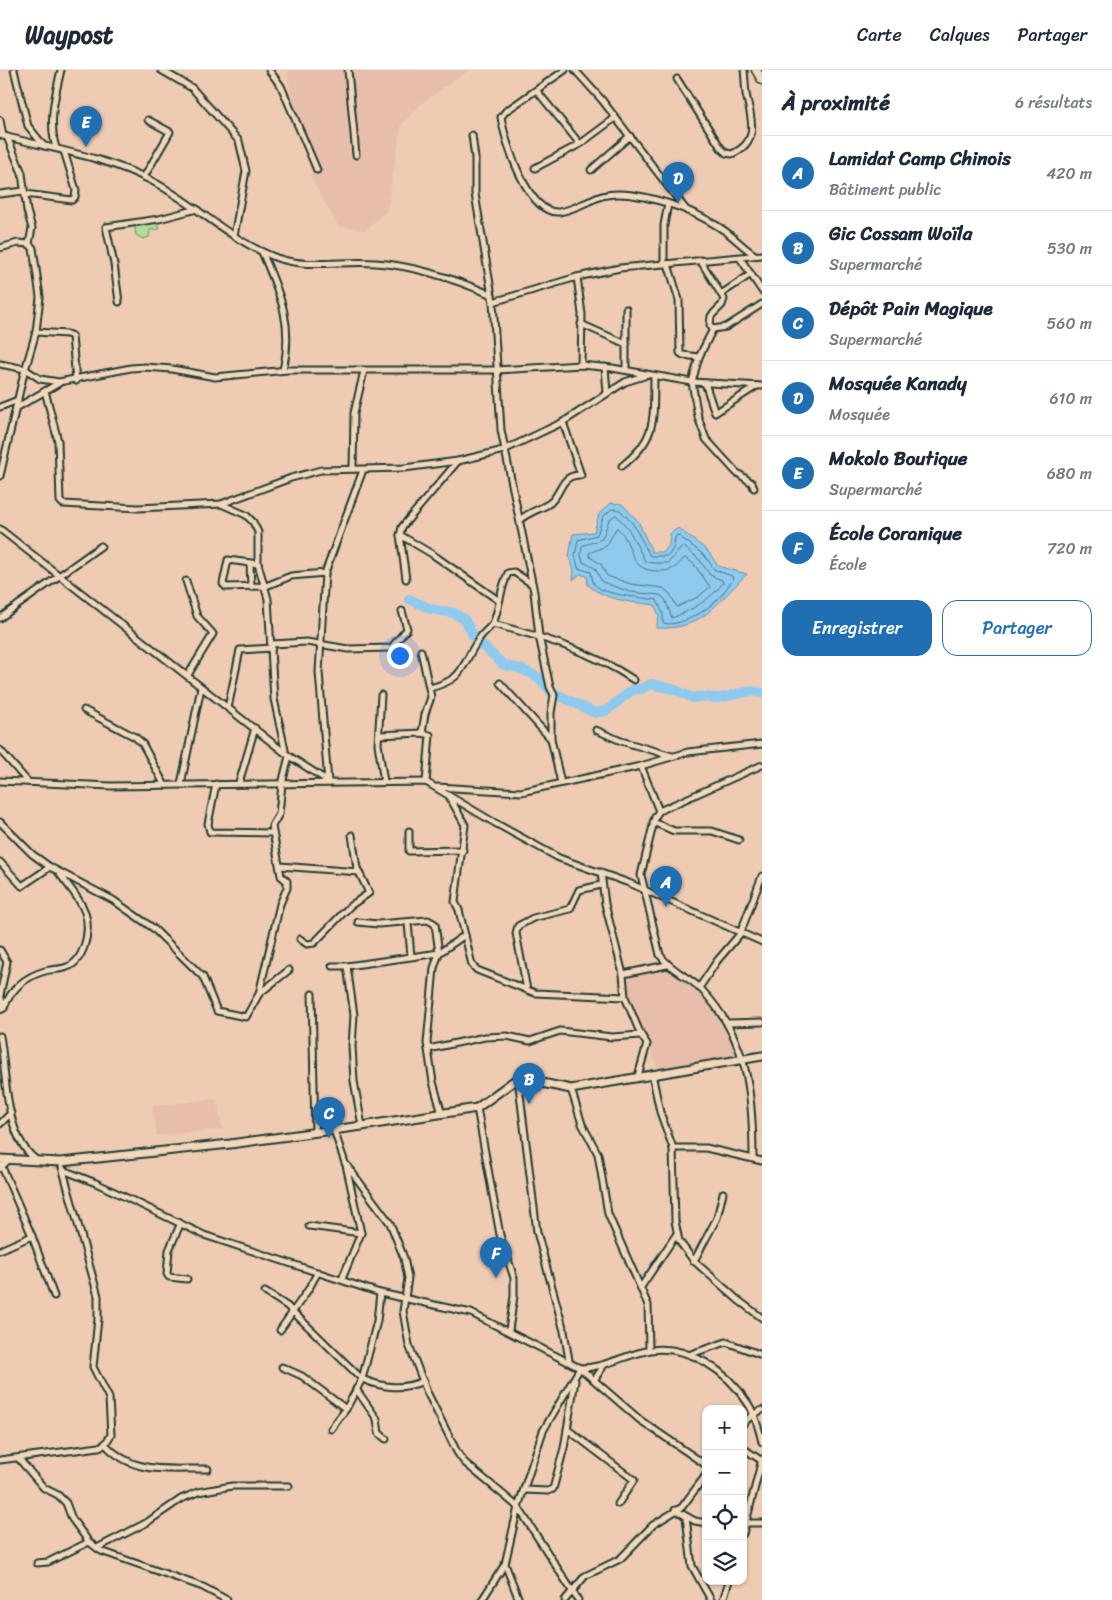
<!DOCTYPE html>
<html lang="fr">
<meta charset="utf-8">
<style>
body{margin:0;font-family:Sriracha,sans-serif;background:#f6f6f7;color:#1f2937}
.controls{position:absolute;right:15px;bottom:15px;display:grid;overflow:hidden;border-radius:10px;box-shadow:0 1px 4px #0004}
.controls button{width:45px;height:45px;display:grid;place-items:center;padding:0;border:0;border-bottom:1px solid #e0e1e3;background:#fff;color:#1f2937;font:25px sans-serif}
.you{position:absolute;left:399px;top:585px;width:18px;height:18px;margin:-12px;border:4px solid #fff;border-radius:50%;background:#1a73e8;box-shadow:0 0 0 8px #1a73e833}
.badge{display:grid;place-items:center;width:32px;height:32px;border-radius:50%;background:#1f6fb2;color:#fff;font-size:16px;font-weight:700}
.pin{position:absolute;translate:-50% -41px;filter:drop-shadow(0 1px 2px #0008)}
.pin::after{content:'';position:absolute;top:26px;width:18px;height:15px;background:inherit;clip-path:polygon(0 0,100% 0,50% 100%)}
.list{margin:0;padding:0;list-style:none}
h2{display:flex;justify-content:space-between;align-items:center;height:65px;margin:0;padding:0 20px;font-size:21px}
h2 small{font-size:16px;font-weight:400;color:#747a83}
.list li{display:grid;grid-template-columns:32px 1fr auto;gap:15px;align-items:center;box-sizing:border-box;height:75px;padding:0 20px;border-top:1px solid #e0e1e3}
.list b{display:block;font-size:19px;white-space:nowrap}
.list p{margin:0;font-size:16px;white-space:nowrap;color:#747a83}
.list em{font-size:16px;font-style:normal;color:#747a83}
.actions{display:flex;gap:10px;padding:15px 20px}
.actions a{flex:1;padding:11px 0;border:1px solid #1f6fb2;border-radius:15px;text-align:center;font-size:18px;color:#1f6fb2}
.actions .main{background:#1f6fb2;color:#fff}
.icon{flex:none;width:28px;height:28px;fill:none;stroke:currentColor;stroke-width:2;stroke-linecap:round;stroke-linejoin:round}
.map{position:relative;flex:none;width:762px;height:1530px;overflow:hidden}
header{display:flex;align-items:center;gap:30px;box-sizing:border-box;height:70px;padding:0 25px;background:#fff;border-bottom:1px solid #e0e1e3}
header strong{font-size:24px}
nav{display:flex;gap:28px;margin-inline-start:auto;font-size:18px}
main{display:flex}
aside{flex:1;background:#fff}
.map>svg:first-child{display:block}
.built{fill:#e7beab}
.green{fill:#afdd9c;stroke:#678d68}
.water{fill:#8ecaee;stroke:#6292a4}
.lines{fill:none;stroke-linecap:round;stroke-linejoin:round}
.shore{stroke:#4b757e;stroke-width:1}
.river{stroke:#8ecaee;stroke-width:10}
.minor-casing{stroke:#1f3d34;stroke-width:9}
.tertiary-casing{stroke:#1f3d34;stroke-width:9}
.secondary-casing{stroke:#1f3d34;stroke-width:11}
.primary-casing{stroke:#1f3d34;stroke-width:11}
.minor{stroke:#f4d7ba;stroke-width:5}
.tertiary{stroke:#f4d7ba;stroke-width:5.5}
.secondary{stroke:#f4d7ba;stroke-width:7}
.primary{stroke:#f4d7ba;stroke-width:8}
</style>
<header>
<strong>Waypost</strong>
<nav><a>Carte</a><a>Calques</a><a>Partager</a></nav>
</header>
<main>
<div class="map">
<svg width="762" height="1530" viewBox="0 0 762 1530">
<rect width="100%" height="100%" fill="#f0cbb3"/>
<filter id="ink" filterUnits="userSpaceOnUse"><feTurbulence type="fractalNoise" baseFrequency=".02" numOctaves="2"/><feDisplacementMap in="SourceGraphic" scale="10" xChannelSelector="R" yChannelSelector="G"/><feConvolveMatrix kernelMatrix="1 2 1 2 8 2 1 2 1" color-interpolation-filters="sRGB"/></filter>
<g filter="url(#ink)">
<g class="built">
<path d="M287 0H469L421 34 401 55 387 140 366 160 338 156 314 113 293 38Z"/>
<path d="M667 897 699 920 714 937 734 969 740 987 658 1000 647 970 627 928 625 906Z"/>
<path d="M216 1029 223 1059 157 1066 152 1036Z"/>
</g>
<path class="green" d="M148 148 156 153 160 159 150 160 149 167 143 169 136 165 134 150Z"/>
<path class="water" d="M611 433 622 434 638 451 652 482H664L669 475 670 464 678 458 708 481 718 496 747 504C718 531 703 561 656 558L659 546 655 535C632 532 607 531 588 515L587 506 580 504 573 510 574 500 569 486 573 464 594 462 599 444Z"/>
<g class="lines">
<g class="shore">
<path d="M612 439 620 440 633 454 650 486H668L674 477 675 467 678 465 704 485 715 500 732 506 733 510C728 515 724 523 719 528 708 540 679 558 663 553V544L657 530C642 527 604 526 594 514 592 511 592 506 591 502L578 498 575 485 578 470 597 465 603 447Z"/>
<path d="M616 445 628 458 645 491 652 493H668L683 476 699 489 710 505 722 510 723 513C710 530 692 540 672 548L665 529 660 525 630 522 602 512 595 498 583 492 581 485 582 476 602 469 609 450Z"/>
<path d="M617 458C635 472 626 501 658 501 663 501 669 501 674 498 679 495 681 490 685 488L694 494 710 517 698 527 677 537 670 524 663 518 631 514 607 506 601 494 590 487 589 483 606 476Z"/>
</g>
<path class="river" d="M409 529 431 539 454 543 465 550 475 569 504 595 521 599 538 607 552 622 595 643 606 641 632 620 641 619 651 614 673 619 693 628C702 625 709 628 718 628 731 627 749 618 762 623"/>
<g class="minor-casing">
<g id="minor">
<path d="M14 0 28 56 44 76"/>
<path d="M161 0 192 18 239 71 246 101 234 166"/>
<path d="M269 0 281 16 317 100"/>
<path d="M348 0 356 85"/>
<path d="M565 0 506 41 501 47C505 72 528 145 559 142 573 140 586 132 599 127 613 122 630 124 644 127 672 133 702 145 725 161 736 169 744 178 755 185"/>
<path d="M575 0 602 30 687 141"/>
<path d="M677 9 721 78 726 83 732 84C761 71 751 48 746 24 745 16 745 8 744 0"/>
<path d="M537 21 580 74"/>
<path d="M0 50 3 66"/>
<path d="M0 65C52 79 104 86 152 111 196 134 230 171 277 188 309 199 343 190 376 193 416 196 455 209 492 225"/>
<path d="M472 65 475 88V124L493 232 501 360 534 522 539 566 550 617 554 625 551 643V669L561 713"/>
<path d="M56 78C48 52 55 26 61 0"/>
<path d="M535 98 580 74 615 48"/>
<path d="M591 100 630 66"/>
<path d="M144 107 170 62 148 50"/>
<path d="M0 124 24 121"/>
<path d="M25 124 72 130 75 127 76 120 64 81"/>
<path d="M0 178 18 173 29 174"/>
<path d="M262 182C280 224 294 254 283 300"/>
<path d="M740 188 762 221"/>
<path d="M700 190 724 229 722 235 711 246 710 255 713 259"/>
<path d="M664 194V155L668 134"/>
<path d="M668 194 679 230 680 283 683 285 699 287"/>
<path d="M577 207 582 244 581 295"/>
<path d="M721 224 751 204"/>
<path d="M119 232 114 194 106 157 159 149 197 139"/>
<path d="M493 232 577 207 620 198 762 185"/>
<path d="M626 239V300"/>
<path d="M581 254 626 274"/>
<path d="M713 259 699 287 692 312 698 347 706 369 736 402 752 413 754 418"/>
<path d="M713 259 726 257 762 234"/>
<path d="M36 262 67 264 72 266 76 311"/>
<path d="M0 294 25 299 40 309 59 312 131 298 145 297 172 299 215 307 288 300H497L581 295 612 298 692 312 762 316"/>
<path d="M605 297 607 323"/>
<path d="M705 313 715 343 757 316"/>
<path d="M45 321 58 371 60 431 63 434 138 438 221 434 291 408 321 400 404 398 458 391 504 380 563 352 625 312 644 306"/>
<path d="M0 337 18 330"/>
<path d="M16 338 59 313"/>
<path d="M622 396C658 368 653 349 654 307"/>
<path d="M353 399 354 343 364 301"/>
<path d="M0 406 23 307 36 262 40 227 33 178 29 174 32 158 27 141 22 103 7 67"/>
<path d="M221 434 246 445 253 452 258 462V494L268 529 274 629 285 680"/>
<path d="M520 450C529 441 543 439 551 432 563 421 560 405 581 405L563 352"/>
<path d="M0 459 289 686 328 711"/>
<path d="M400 465 432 484 498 530"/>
<path d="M250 493 251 517"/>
<path d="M258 494 228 490 223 514 226 517 266 516 291 506 325 503"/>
<path d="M406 509 400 465 402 457 458 391"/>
<path d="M186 511 197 546 213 564 188 605"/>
<path d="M0 548 101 476"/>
<path d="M493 554C542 567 591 581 634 610"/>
<path d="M272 574 307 572 348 579 391 578 407 559 402 541"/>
<path d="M421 581 431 627 425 644 422 663"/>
<path d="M500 613 551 669"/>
<path d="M430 618C467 608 460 596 479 569 483 562 491 558 494 551 500 535 500 520 508 503L514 502 532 514"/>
<path d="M381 625 378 674 384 712"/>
<path d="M228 638 240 580 272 578"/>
<path d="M84 640 135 667 142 673 164 714"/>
<path d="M596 660 621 671 672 686"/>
<path d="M379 665 422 663 430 665 426 712"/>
<path d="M0 680 28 712"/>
<path d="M641 696 659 741"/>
<path d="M0 711 111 716 426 712 495 753 559 788 629 813 762 872"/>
<path d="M328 712 319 602 325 503 363 400"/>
<path d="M239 713 255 658"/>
<path d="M181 714 201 618"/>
<path d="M216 714 208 754 210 762 272 763"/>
<path d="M437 717 521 722 641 696 688 682 762 674"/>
<path d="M450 728 465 755 455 832 459 840 472 895 477 900 535 923 625 927"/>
<path d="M0 752 32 784 50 797 113 830 153 858 203 907 217 941 246 947 259 924 280 834 287 818V811L281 806 272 756 279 744 282 714 289 686"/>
<path d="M653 752 674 761H712L739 770"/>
<path d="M409 761V781L463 780"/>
<path d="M0 792 22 816 50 797"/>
<path d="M280 796 359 802"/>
<path d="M601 802 605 834 623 904 625 927 641 965 647 974 638 1006"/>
<path d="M358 852 378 854 428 850 435 854 439 883 434 898 427 973 433 1012 442 1044"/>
<path d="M408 853 411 886"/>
<path d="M300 869 307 874 314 873 350 836 369 823 357 798 352 765"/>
<path d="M0 880 7 892 0 925"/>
<path d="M332 896H347L439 883 465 865"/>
<path d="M347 896 354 945 352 976 354 1011 362 1056"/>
<path d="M623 904 667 895"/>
<path d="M699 918 717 891 740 864 762 806"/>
<path d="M527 920 516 863 518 856 533 848 570 839 579 820 601 815"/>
<path d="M260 923 289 900"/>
<path d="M312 924 315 1063"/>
<path d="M0 925 4 938 0 940"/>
<path d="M4 938C11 919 24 907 45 901 52 899 60 900 67 897 75 895 81 885 84 877 95 843 78 829 59 803"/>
<path d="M728 953 762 952"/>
<path d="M0 966C7 1002 3 1068 38 1091"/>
<path d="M428 979 485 967 507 966 530 971 560 961 612 967 641 965"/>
<path d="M652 1004 660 1042 673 1078 675 1151 679 1171 694 1191 738 1230 762 1248"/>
<path d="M518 1008 537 1162 564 1261 569 1290"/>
<path d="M571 1019 582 1054 598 1084 608 1144 648 1235 649 1280"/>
<path d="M477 1038 500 1165 514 1208V1226L509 1260"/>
<path d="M0 1054 11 1043"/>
<path d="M334 1060 345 1093 390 1153 404 1188 408 1208 403 1241 409 1275 427 1322 457 1382 464 1392 518 1437 578 1530"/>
<path d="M673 1078H706L762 1091"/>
<path d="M753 1088C753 1023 748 968 701 919 688 906 671 901 660 885L641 805 655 747 659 741 762 695"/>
<path d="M2 1097 32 1166 54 1226"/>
<path d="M63 1100 96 1113 204 1165 380 1223 471 1243 580 1298 640 1350 706 1395"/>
<path d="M180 1155 169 1180 167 1204 169 1207 187 1209"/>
<path d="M309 1156 361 1163"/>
<path d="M0 1180 32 1166"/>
<path d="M694 1191 717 1148 723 1123"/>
<path d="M342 1209 361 1163 346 1095"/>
<path d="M641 1217 676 1165"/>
<path d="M265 1222 287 1236 362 1309C384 1318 402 1320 424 1311"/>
<path d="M280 1260 308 1220 318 1202"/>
<path d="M691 1284 726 1272 762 1285"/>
<path d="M282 1297 302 1306 346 1339"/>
<path d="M580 1298C606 1298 626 1284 651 1280 689 1275 727 1301 747 1332 755 1343 759 1359 762 1372"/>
<path d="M595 1309 604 1295"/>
<path d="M356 1319 377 1349 379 1363 386 1369"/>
<path d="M743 1354 752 1345 762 1340"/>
<path d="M331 1359 346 1339 362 1309 377 1251 380 1223"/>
<path d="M567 1359 634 1410 618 1434"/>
<path d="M105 1374C134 1406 169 1398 208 1399"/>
<path d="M743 1378 762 1391"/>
<path d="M19 1389 44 1418 58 1425 66 1433 72 1449 89 1472 101 1481 203 1517 227 1530"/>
<path d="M0 1390 99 1377 105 1374 111 1365 109 1328 93 1297 98 1249V1226L62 1097"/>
<path d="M524 1420 548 1421 553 1419 564 1378 575 1311"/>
<path d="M675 1440 695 1451 706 1453"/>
<path d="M686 1447 692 1496 711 1530"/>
<path d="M744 1453H762"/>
<path d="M743 1464 762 1389"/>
<path d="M97 1478 146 1453 181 1429 198 1422 232 1416H289"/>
<path d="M37 1493 48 1492 89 1472"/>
<path d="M505 1494 519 1530"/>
<path d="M482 1530 505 1494 518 1437 543 1361 580 1298"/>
<path d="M565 1530 585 1506 620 1489 653 1455 682 1437 706 1405"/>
<path d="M723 1530 729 1511"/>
</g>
</g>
<g class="tertiary-casing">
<path id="tertiary" d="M0 1098 7 1091"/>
</g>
<g class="secondary-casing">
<path id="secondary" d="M0 1089 61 1092 230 1074 362 1056 477 1038 518 1008 571 1019 762 986"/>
</g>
<g class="primary-casing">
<path id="primary" d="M756 0 762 10"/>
</g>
<use href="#minor" class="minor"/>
<use href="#tertiary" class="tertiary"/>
<use href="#secondary" class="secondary"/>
<use href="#primary" class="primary"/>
</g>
</g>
</svg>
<div class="controls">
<button>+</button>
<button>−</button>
<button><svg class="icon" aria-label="locate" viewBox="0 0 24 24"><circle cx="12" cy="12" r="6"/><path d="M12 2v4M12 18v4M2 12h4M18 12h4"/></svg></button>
<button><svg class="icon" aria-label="layers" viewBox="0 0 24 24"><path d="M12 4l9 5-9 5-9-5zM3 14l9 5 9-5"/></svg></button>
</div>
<div class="you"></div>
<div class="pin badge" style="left:666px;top:837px">A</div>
<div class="pin badge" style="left:529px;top:1034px">B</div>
<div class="pin badge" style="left:329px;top:1068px">C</div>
<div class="pin badge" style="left:678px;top:133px">D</div>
<div class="pin badge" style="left:86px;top:77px">E</div>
<div class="pin badge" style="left:496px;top:1208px">F</div>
</div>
<aside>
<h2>À proximité<small>6 résultats</small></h2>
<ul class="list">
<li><span class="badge">A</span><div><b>Lamidat Camp Chinois</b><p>Bâtiment public</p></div><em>420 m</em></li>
<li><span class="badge">B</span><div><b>Gic Cossam Woïla</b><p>Supermarché</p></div><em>530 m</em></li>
<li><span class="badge">C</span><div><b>Dépôt Pain Magique</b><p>Supermarché</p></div><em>560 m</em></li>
<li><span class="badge">D</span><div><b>Mosquée Kanady</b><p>Mosquée</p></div><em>610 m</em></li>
<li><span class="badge">E</span><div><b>Mokolo Boutique</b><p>Supermarché</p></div><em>680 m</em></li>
<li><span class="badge">F</span><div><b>École Coranique</b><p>École</p></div><em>720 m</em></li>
</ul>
<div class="actions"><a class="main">Enregistrer</a><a>Partager</a></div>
</aside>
</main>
